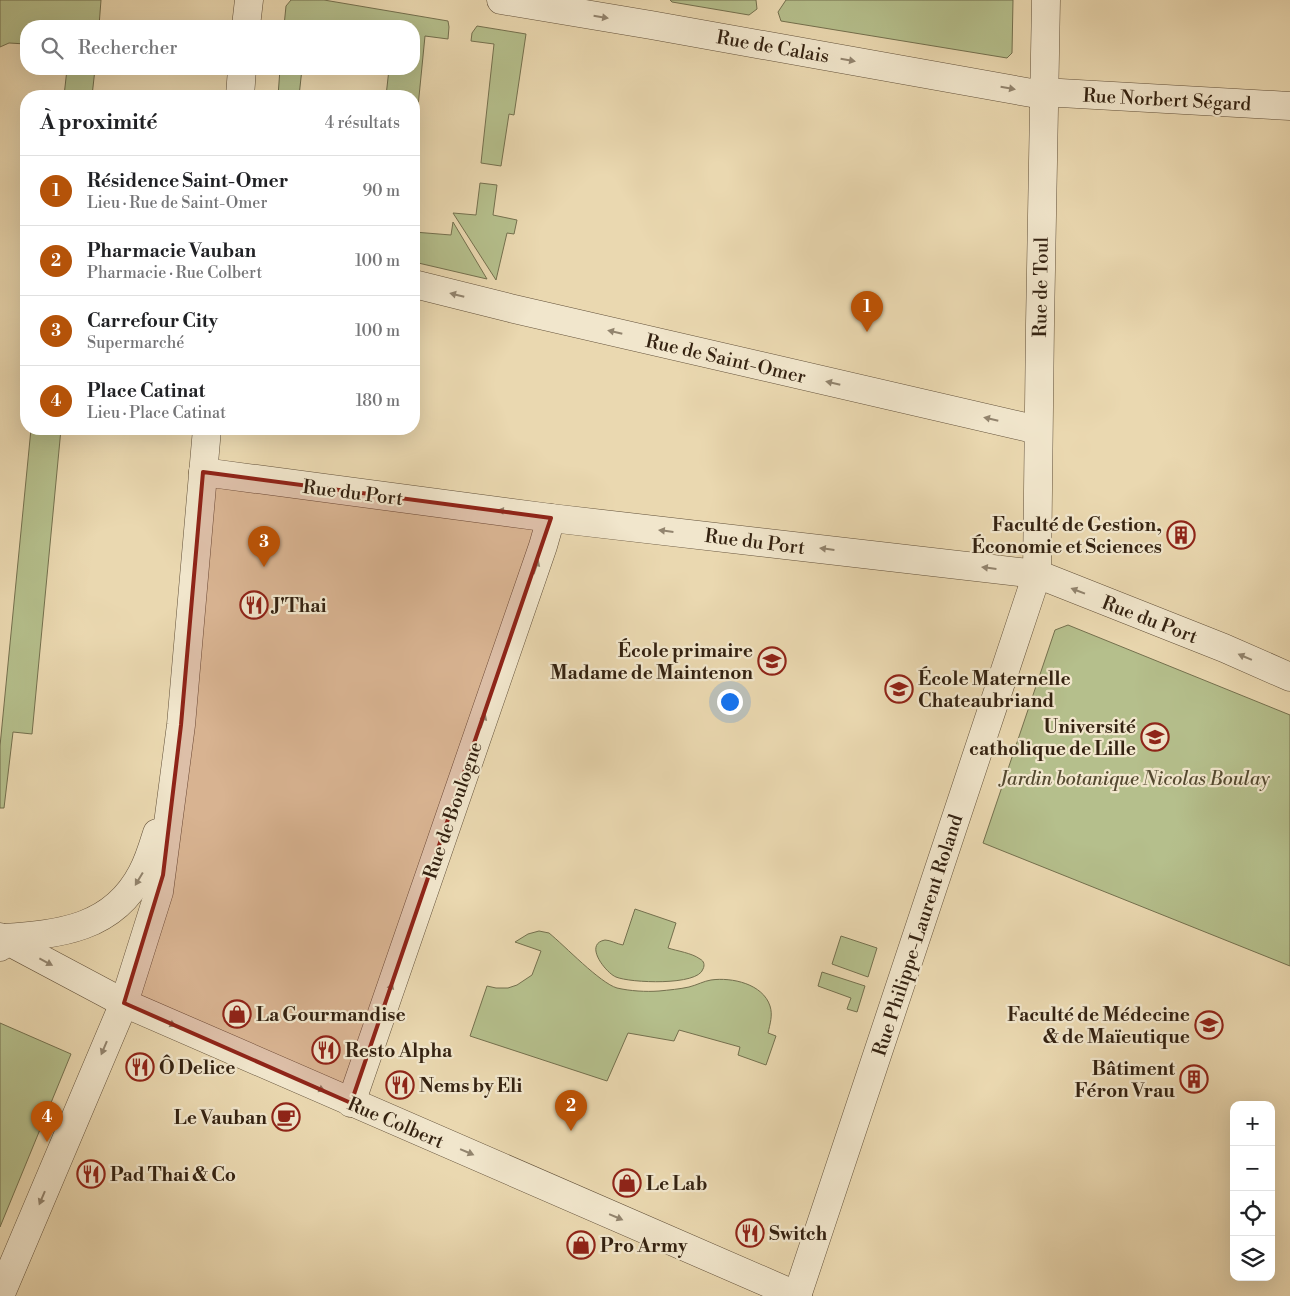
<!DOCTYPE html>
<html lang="fr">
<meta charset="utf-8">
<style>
body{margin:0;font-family:"Libre Bodoni",serif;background:#f6f6f6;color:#202124}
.controls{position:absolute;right:15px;bottom:15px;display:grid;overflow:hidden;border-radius:10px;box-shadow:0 5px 20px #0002}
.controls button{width:45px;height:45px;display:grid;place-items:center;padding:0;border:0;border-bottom:1px solid #e0e0e0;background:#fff;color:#202124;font:25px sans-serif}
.you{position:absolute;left:729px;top:701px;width:18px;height:18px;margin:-12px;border:4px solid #fff;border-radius:50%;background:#1a73e8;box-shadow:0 0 0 8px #1a73e833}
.badge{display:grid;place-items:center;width:32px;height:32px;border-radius:50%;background:#b45309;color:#fff;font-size:16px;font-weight:700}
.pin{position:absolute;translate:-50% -41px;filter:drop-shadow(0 1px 2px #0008)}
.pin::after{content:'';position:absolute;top:26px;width:18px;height:15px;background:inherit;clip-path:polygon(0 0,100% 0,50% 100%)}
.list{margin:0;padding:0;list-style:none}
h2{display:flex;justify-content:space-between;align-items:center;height:65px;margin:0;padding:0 20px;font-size:21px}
h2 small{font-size:16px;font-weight:400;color:#757577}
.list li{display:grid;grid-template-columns:32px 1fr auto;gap:15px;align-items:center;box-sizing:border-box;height:70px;padding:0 20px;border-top:1px solid #e0e0e0}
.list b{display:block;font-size:19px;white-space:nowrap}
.list p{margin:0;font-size:16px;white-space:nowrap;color:#757577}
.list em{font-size:16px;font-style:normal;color:#757577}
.icon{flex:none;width:28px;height:28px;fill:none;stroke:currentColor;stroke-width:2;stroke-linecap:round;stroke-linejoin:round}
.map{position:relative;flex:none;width:1290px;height:1296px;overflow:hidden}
.search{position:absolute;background:#fff;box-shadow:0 5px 20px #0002;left:20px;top:20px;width:400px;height:55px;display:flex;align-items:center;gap:12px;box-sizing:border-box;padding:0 18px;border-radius:20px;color:#757577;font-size:19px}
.panel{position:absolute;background:#fff;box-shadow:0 5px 20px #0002;left:20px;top:90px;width:400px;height:345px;border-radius:20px}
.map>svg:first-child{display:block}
.green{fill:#b5bf8c;stroke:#74704e}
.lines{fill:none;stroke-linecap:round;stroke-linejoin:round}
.minor-casing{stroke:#625039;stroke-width:29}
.tertiary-casing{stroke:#625039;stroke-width:29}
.minor{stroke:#f1e6cc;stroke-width:28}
.tertiary{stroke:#f1e6cc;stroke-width:28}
.oneway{fill:#92846e}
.marked{fill:#8f2418;fill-opacity:0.2;stroke:#8f2418;stroke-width:4;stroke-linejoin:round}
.labels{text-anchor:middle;stroke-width:4.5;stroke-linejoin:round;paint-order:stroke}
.street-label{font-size:19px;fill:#342211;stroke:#f1e6cc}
.poi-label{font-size:19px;font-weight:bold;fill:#342211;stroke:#f1e6cc;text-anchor:start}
.park-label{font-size:19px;font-style:italic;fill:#544930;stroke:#f1e6cc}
</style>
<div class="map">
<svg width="1290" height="1296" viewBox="0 0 1290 1296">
<rect width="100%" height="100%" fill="#ead8b0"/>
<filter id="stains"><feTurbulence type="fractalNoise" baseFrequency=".004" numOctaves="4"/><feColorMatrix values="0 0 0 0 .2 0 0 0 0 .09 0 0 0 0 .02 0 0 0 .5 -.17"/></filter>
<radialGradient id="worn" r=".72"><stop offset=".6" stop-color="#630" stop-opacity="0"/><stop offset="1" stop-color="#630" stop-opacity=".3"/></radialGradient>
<g class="green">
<path d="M0 0H101L99 26H26V44L9 43 0 47Z"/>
<path d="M291 0H324L448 21 449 27 448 39 425 36 414 147V96H386L389 69H414V26H284L286 6Z"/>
<path d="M670 0H756L757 9 749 15 672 2Z"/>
<path d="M786 0H1013L1012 53 1007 58 781 21 778 12Z"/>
<path d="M477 26 526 34 514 115 509 114 501 166 481 163 494 44 471 41 472 33Z"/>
<path d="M67 69H95L92 96H64Z"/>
<path d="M280 69H302L299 96H278Z"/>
<path d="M480 183 497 185 493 215 517 220 514 234 507 233 496 280 453 213 476 215Z"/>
<path d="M453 222 487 279 414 262V232L451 235Z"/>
<path d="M31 429H61L32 734 13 732 4 808H0V746Z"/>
<path d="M1068 625 1290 715V966L983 843 1055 630Z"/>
<path d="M635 909 676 923 668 948C677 951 692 953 700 959 704 961 705 965 703 969 698 986 630 983 616 977 606 973 583 944 605 940 610 940 617 944 623 945Z"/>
<path d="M539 931 549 933C565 946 600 983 617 988 630 991 646 992 659 991 669 990 680 989 689 987 697 985 704 981 711 980 732 977 763 984 770 1006 773 1015 770 1024 768 1033L776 1036 766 1065 738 1055 740 1047 679 1030 674 1041 628 1033 607 1081 470 1036 487 986 496 988H508L517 985 532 975 541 951 515 942 528 934Z"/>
<path d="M841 936 877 948 868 977 832 964Z"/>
<path d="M822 972 865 986 857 1012 847 1009 851 998 818 986Z"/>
<path d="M0 1023 71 1054 0 1227Z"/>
</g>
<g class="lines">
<g class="minor-casing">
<g id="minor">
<path d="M501 0 651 25 1043 95 1060 93 1290 106"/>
<path d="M246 26 249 0"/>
<path d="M240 96 242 69"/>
<path d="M414 284 510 308 1038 430"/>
<path d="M203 472 551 518 1037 574 1224 648 1290 677"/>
<path d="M0 947 3 938C60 934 113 929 142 873 149 860 153 846 157 833"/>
<path d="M351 1103 543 546 551 518"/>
<path d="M0 1296 124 1003 159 892 181 725 207 429"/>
<path d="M797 1296 1037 574 1040 324 1046 0"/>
</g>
</g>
<g class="tertiary-casing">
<path id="tertiary" d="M0 937 124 1003 798 1296"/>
</g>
<use href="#minor" class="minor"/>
<use href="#tertiary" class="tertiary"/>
</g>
<defs><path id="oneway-solid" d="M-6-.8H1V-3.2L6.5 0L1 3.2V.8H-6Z" transform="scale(1.25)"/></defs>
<g class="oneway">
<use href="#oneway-solid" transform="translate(601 17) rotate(9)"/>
<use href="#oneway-solid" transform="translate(848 60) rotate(10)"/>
<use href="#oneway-solid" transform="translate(1008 88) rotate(10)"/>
<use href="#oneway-solid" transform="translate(457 295) rotate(-166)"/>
<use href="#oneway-solid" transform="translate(615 332) rotate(-167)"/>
<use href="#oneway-solid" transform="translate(833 383) rotate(-167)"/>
<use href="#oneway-solid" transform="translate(991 419) rotate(-167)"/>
<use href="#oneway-solid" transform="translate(505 511) rotate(-173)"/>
<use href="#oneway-solid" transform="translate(666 531) rotate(-173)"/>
<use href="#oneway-solid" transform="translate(827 549) rotate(-173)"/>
<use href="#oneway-solid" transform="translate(536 567) rotate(-71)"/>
<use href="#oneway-solid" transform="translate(989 568) rotate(-173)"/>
<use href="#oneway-solid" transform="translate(1078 591) rotate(-159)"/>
<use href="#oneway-solid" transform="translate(1245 657) rotate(-157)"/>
<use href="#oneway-solid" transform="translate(483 721) rotate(-71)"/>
<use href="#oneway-solid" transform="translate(139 879) rotate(121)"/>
<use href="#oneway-solid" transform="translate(46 962) rotate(28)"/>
<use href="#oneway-solid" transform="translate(390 990) rotate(-71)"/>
<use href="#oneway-solid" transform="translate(169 1023) rotate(24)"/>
<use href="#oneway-solid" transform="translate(104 1048) rotate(113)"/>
<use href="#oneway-solid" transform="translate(318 1088) rotate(24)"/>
<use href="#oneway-solid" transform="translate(467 1152) rotate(23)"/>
<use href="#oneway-solid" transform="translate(42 1198) rotate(113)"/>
<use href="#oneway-solid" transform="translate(616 1217) rotate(23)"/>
</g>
<path class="marked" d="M203 472 551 518 351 1103 124 1003 163 875 181 725Z"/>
<defs>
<g id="building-ring" transform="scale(1.4375)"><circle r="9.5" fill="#f1e6cc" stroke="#8f2418" stroke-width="1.5"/><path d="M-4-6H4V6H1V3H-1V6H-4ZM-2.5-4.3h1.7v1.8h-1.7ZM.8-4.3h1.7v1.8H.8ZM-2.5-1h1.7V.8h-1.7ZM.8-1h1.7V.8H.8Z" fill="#8f2418"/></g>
<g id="restaurant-ring" transform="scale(1.4375)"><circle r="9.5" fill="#f1e6cc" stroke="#8f2418" stroke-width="1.5"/><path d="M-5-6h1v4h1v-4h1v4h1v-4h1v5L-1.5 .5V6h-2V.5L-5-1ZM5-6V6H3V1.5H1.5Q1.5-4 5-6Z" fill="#8f2418"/></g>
<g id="school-ring" transform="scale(1.4375)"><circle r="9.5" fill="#f1e6cc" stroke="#8f2418" stroke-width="1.5"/><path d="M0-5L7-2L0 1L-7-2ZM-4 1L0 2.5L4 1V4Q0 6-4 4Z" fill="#8f2418"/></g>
<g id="university-ring" transform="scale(1.4375)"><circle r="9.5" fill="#f1e6cc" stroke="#8f2418" stroke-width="1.5"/><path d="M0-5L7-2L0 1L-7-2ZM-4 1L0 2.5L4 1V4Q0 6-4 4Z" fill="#8f2418"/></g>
<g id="shop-ring" transform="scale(1.4375)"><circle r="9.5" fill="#f1e6cc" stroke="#8f2418" stroke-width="1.5"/><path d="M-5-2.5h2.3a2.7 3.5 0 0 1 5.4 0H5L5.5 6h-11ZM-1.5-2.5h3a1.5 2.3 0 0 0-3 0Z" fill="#8f2418"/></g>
<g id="cafe-ring" transform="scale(1.4375)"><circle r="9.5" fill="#f1e6cc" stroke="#8f2418" stroke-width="1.5"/><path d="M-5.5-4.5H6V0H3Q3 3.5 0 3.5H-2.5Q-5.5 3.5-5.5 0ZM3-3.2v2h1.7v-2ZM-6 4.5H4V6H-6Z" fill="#8f2418"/></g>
</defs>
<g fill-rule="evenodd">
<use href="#building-ring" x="1181" y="535"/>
<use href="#restaurant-ring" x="254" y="605"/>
<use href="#school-ring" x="772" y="661"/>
<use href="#school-ring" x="899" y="689"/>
<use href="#university-ring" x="1155" y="737"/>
<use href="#shop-ring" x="237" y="1014"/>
<use href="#university-ring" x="1209" y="1025"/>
<use href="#restaurant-ring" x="326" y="1050"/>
<use href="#restaurant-ring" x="140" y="1067"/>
<use href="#building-ring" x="1194" y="1079"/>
<use href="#restaurant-ring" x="400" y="1085"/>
<use href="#cafe-ring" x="286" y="1117"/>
<use href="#restaurant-ring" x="91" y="1174"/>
<use href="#shop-ring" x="627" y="1183"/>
<use href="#restaurant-ring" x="750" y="1233"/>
<use href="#shop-ring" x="581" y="1245"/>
</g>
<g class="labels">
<g class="street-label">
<text transform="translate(773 46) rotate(10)" y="7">Rue de Calais</text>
<text transform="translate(1167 99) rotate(3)" y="7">Rue Norbert Ségard</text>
<text transform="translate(1040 287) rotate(-89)" y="7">Rue de Toul</text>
<text transform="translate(726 358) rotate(13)" y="7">Rue de Saint-Omer</text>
<text transform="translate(353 492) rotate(7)" y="7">Rue du Port</text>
<text transform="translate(755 541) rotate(7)" y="7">Rue du Port</text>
<text transform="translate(1150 619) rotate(21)" y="7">Rue du Port</text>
<text transform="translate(452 810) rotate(-71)" y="7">Rue de Boulogne</text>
<text transform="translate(917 935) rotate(-72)" y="7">Rue Philippe-Laurent Roland</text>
<text transform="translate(396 1122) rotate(23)" y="7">Rue Colbert</text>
</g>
<g class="poi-label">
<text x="1162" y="531" text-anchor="end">Faculté de Gestion,<tspan x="1162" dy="22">Économie et Sciences</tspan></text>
<text x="273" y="612">J'Thai</text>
<text x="753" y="657" text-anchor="end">École primaire<tspan x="753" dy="22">Madame de Maintenon</tspan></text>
<text x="918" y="685">École Maternelle<tspan x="918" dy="22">Chateaubriand</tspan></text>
<text x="1136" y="733" text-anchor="end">Université<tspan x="1136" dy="22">catholique de Lille</tspan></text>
<text x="256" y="1021">La Gourmandise</text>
<text x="1190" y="1021" text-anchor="end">Faculté de Médecine<tspan x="1190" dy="22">&amp; de Maïeutique</tspan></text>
<text x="345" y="1057">Resto Alpha</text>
<text x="159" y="1074">Ô Delice</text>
<text x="1175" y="1075" text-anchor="end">Bâtiment<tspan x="1175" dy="22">Féron Vrau</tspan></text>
<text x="419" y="1092">Nems by Eli</text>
<text x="267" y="1124" text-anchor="end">Le Vauban</text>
<text x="110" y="1181">Pad Thai &amp; Co</text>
<text x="646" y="1190">Le Lab</text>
<text x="769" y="1240">Switch</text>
<text x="600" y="1252">Pro Army</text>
</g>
<g class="park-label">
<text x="1135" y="785">Jardin botanique Nicolas Boulay</text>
</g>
</g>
<rect width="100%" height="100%" filter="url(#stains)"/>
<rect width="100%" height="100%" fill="url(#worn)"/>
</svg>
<div class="controls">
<button>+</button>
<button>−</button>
<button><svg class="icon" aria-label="locate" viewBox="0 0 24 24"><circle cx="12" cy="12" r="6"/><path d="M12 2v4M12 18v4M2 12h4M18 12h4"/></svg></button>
<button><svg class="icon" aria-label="layers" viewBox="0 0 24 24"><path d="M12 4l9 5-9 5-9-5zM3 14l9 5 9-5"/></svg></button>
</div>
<div class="you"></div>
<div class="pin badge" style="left:867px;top:332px">1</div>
<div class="pin badge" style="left:571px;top:1131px">2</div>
<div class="pin badge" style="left:264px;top:567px">3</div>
<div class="pin badge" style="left:47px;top:1142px">4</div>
<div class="search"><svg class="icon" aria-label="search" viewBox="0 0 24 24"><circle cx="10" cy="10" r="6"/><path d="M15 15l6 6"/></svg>Rechercher</div>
<section class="panel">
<h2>À proximité<small>4 résultats</small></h2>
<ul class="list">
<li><span class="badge">1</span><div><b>Résidence Saint-Omer</b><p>Lieu · Rue de Saint-Omer</p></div><em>90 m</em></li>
<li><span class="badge">2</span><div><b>Pharmacie Vauban</b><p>Pharmacie · Rue Colbert</p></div><em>100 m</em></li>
<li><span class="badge">3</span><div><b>Carrefour City</b><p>Supermarché</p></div><em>100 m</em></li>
<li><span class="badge">4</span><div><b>Place Catinat</b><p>Lieu · Place Catinat</p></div><em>180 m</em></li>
</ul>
</section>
</div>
